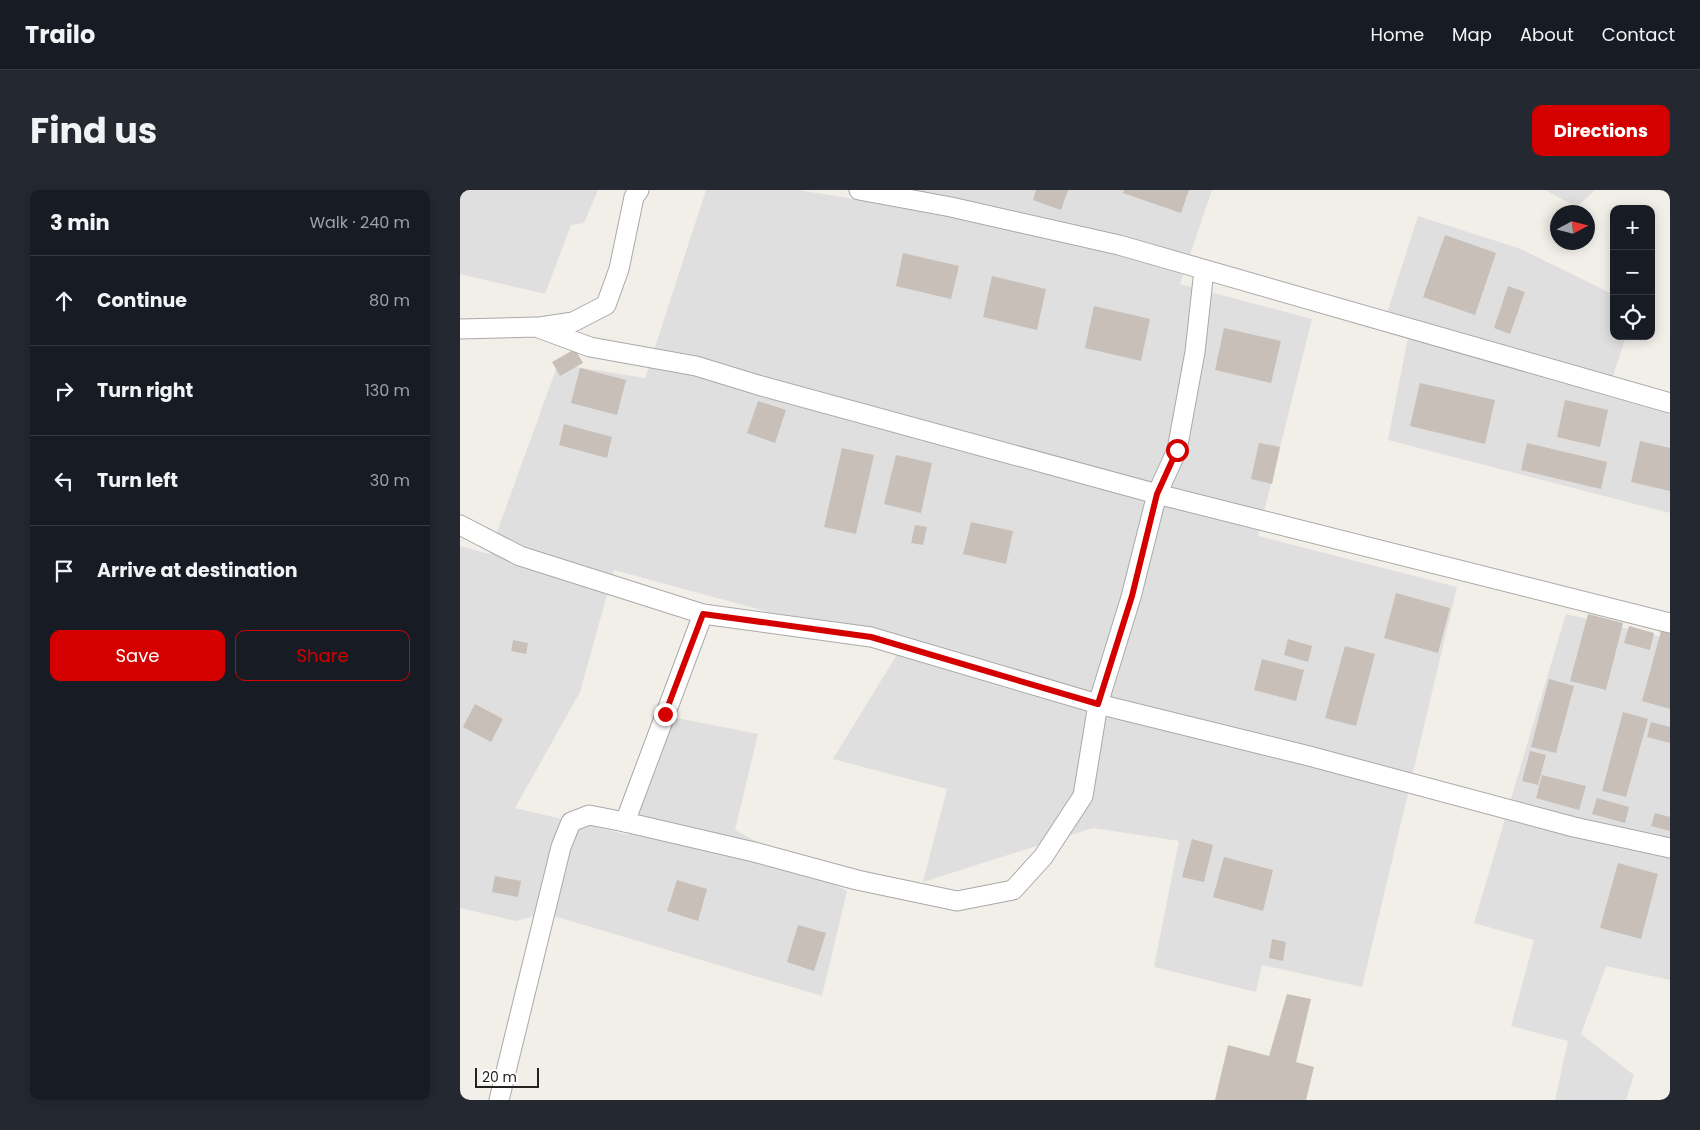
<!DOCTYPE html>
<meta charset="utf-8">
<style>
body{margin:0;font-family:Poppins,sans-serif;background:#242831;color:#f1f3f6}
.controls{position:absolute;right:15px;top:15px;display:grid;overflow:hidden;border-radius:10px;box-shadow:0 2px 12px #0003}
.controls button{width:45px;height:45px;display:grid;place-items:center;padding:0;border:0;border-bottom:1px solid #363941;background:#171b24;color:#f1f3f6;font:25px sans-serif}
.compass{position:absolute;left:1090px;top:15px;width:45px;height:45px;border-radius:50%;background:#171b24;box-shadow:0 2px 12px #0003;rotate:83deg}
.scale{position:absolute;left:15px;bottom:12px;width:64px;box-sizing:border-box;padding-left:5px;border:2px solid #222;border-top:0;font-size:14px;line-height:18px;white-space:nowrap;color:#222;-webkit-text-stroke:4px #fff;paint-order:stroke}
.stop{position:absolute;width:15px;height:15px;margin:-11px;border:4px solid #d40000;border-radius:50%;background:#fff}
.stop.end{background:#d40000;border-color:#fff;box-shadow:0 1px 5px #0008}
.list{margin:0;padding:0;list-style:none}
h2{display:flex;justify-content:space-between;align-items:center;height:65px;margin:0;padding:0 20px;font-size:21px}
h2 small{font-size:16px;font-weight:400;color:#9ea1a6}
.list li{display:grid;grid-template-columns:32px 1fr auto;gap:15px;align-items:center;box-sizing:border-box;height:90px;padding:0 20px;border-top:1px solid #363941}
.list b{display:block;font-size:19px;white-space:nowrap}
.list em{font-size:16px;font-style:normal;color:#9ea1a6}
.actions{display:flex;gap:10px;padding:15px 20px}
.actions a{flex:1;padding:11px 0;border:1px solid #d40000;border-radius:10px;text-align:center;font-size:18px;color:#d40000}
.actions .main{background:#d40000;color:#fff}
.icon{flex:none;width:28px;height:28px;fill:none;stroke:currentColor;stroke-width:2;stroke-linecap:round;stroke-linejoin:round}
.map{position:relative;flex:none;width:1210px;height:910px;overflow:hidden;border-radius:10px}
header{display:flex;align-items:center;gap:30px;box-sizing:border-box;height:70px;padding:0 25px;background:#171b24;border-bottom:1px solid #363941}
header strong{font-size:24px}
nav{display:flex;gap:28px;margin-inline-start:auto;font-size:18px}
.intro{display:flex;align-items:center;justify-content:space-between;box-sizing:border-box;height:120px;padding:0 30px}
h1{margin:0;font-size:35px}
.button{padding:12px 22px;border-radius:10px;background:#d40000;color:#fff;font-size:18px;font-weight:700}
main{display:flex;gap:30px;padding:0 30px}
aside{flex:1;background:#171b24;border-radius:10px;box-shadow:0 2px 12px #0003}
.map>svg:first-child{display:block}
.residential{fill:#e0dfdf}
.building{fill:#c7bfb8}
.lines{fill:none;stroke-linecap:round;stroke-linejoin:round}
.street-casing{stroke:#a9a9a9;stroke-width:21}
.street{stroke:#fff;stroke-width:19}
.route{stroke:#d40000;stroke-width:6}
</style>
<header>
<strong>Trailo</strong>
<nav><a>Home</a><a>Map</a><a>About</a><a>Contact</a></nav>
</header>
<div class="intro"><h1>Find us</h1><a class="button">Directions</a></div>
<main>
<aside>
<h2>3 min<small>Walk · 240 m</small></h2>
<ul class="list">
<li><svg class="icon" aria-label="ahead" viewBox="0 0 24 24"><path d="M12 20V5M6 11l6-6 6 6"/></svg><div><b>Continue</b></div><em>80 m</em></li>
<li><svg class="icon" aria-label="right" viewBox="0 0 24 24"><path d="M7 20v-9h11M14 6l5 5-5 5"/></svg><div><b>Turn right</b></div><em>130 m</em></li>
<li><svg class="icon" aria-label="left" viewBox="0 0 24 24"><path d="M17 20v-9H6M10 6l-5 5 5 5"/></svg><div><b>Turn left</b></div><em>30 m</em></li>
<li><svg class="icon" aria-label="arrive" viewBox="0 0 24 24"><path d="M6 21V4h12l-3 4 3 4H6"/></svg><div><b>Arrive at destination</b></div></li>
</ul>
<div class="actions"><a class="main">Save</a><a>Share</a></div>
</aside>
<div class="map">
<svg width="1210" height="910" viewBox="0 0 1210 910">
<rect width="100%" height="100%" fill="#f2efe9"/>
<g class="residential">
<path d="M0 0H138L124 33 111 35 85 104 0 84Z"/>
<path d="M246 0H338L419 13 424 0H752L720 94 852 129 798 346 997 397 902 797 802 775 796 802 694 777 719 651 633 638 463 692 487 599 373 569 441 458 154 380 120 502 55 618 169 645 207 526 298 544 275 640 387 701 362 806 84 723 56 731 0 718V356L29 364 98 174 185 188Z"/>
<path d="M1085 0H1135L1117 17Z"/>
<path d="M958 26 1061 59 1154 105V146H1166L1147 205 1210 218V323L928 250 951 132 927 123Z"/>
<path d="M1106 424 1210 449V790L1146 776 1121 844 1174 885 1166 910H1095L1108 851 1051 836 1074 750 1014 733Z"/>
</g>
<g class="building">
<path d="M576 0H608L601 20 573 10Z"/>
<path d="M664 0H729L721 23 663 3Z"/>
<path d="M985 45 1036 63 1015 125 963 107Z"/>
<path d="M443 63 499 76 491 109 436 96Z"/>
<path d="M532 86 586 99 577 140 523 127Z"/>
<path d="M1048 96 1065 102 1050 144 1034 138Z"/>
<path d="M634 116 690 129 681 171 625 158Z"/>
<path d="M764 138 821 151 811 193 755 180Z"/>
<path d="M115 159 123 173 100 186 92 172Z"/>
<path d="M120 178 166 190 157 225 111 213Z"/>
<path d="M960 193 1035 210 1025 254 950 236Z"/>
<path d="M1105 210 1148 220 1140 257 1097 247Z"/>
<path d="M298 211 326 220 315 253 287 243Z"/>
<path d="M104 234 152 247 147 268 99 255Z"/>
<path d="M1180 251 1210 258V301L1171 292Z"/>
<path d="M799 253 820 257 812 294 791 289Z"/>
<path d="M1067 253 1147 272 1141 299 1061 280Z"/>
<path d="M382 258 414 265 396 344 364 337Z"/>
<path d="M436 265 472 273 461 323 424 314Z"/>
<path d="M511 332 553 341 546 374 503 364Z"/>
<path d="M455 335 467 337 463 355 451 353Z"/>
<path d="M936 403 990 418 978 463 924 448Z"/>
<path d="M1128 424 1163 433 1146 500 1110 491Z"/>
<path d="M1169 436 1194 443 1190 460 1164 453Z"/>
<path d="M1201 441 1210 443V519L1182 511Z"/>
<path d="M828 449 852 456 848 472 824 465Z"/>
<path d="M53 450 68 453 66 464 51 461Z"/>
<path d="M885 456 915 464 896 536 865 528Z"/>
<path d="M802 469 844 480 836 511 794 500Z"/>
<path d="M1089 489 1114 496 1096 563 1071 557Z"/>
<path d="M15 514 43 529 31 552 3 537Z"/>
<path d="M1163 522 1188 529 1166 607 1142 601Z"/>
<path d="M1191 532 1210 537V553L1187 547Z"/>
<path d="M1070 561 1086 565 1078 595 1062 591Z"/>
<path d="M1082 585 1126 596 1119 620 1076 608Z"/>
<path d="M1137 608 1169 617 1165 633 1132 624Z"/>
<path d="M1195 623 1210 627V641L1191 636Z"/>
<path d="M732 649 753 655 744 692 722 687Z"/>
<path d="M764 667 813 680 803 721 753 707Z"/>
<path d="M1158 673 1198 684 1181 749 1140 738Z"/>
<path d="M35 686 61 691 58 707 32 702Z"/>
<path d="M217 690 247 699 238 731 207 721Z"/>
<path d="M338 735 366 743 354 781 327 772Z"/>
<path d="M812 749 826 752 823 771 809 768Z"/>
<path d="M827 804 851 809 836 872 854 877 846 910H755L768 855 809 866Z"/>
</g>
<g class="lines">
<g class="street-casing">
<g id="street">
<path d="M399 0 491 17 659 55 1210 213"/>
<path d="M80 137 113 132 146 115 159 79 174 7 179 0"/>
<path d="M0 139 76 137 130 157 236 176 298 195 697 304 1210 433"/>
<path d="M0 335 60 366 243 424 411 447 638 514 849 566 1114 637 1210 658"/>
<path d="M165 632 243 424"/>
<path d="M39 910 101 657 111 632 129 625 165 632 294 662 397 690 497 711 553 700 583 667 623 606 638 514 671 407 697 304 717 260 735 162 744 80"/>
</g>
</g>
<use href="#street" class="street"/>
</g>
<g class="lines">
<path class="route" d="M205 524 243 424 411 447 638 514 672 406 697 304 717 260"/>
</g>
</svg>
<div class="controls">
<button>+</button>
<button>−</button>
<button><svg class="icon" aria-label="locate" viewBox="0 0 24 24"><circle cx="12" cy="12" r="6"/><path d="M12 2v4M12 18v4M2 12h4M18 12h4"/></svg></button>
</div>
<svg class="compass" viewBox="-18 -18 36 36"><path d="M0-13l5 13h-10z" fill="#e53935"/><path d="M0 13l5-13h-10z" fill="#9ea1a6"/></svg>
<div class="scale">20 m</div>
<div class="stop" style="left:717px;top:260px"></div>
<div class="stop end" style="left:205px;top:524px"></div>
</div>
</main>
